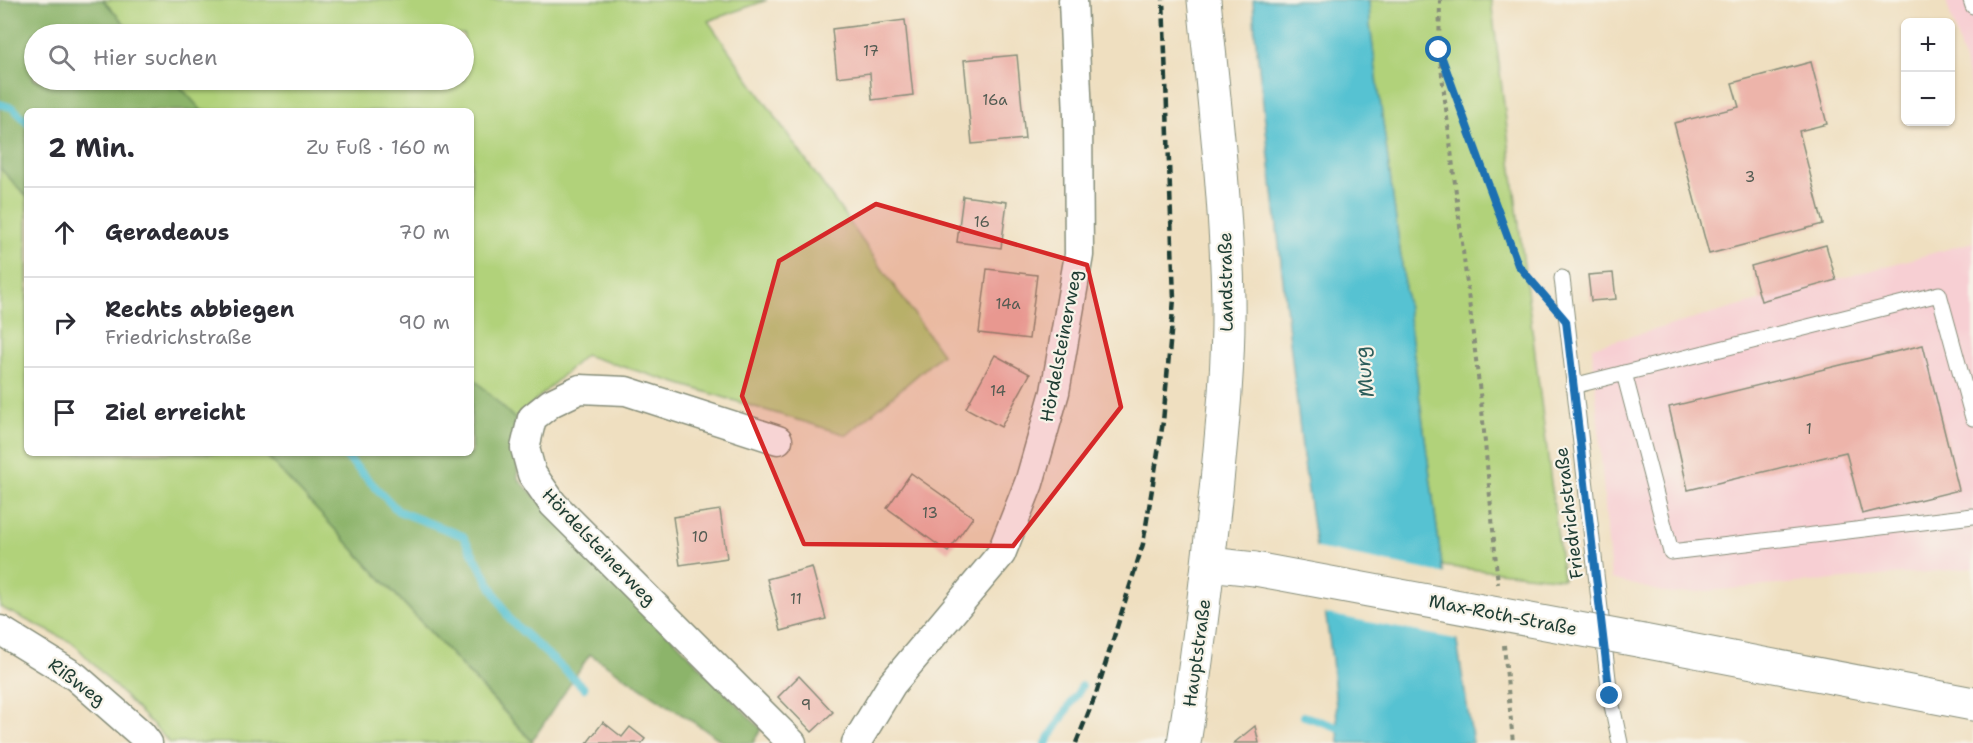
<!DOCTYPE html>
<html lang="de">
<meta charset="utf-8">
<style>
body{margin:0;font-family:"Shantell Sans",sans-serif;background:#f7f7f7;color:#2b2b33}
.controls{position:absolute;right:18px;top:18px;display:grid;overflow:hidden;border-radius:9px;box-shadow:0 2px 4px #0004}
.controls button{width:54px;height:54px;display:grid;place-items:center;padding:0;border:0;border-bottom:2px solid #e1e1e2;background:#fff;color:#2b2b33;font:30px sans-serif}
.stop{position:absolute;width:18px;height:18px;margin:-14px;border:4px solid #1f6fb2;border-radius:50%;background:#fff}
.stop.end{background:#1f6fb2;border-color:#fff;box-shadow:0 2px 6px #0008}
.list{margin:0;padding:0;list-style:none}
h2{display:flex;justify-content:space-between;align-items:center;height:78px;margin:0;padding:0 24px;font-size:26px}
h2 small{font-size:20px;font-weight:400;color:#7c7c81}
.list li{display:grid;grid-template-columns:39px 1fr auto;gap:18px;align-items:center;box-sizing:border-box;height:90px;padding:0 24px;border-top:2px solid #e1e1e2}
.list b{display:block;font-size:22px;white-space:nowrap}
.list p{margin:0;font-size:20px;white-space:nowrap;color:#7c7c81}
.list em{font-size:20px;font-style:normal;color:#7c7c81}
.icon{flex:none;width:33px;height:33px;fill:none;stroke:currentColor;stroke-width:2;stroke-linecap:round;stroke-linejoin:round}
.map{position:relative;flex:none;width:1973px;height:743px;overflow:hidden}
.search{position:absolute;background:#fff;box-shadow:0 2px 4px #0004;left:24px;top:24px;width:450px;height:66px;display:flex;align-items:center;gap:15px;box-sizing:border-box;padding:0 21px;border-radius:33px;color:#7c7c81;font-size:22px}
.panel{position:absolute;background:#fff;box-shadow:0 2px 4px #0004;left:24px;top:108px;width:450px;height:348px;border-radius:9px}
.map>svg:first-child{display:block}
.built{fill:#f7cfd3}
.green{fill:#b1d27a;stroke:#688857;stroke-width:1.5}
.forest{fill:#8cb46a;stroke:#56784f;stroke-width:1.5}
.water{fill:#57c2d2;stroke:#3b8083;stroke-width:1.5}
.pier{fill:#efdfc0}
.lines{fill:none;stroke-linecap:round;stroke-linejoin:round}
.stream{stroke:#57c2d2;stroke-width:8}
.building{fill:#edb4aa}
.lane-casing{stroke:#878e7a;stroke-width:17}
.street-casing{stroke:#878e7a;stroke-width:31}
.secondary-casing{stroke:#878e7a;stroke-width:35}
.path{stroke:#878e7a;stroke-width:4;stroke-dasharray:4.5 4.5;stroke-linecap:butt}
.lane{stroke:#fff;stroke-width:15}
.street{stroke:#fff;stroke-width:28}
.secondary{stroke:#fff;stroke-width:33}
.rail{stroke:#1f3d34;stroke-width:4.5;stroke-dasharray:9 4.5;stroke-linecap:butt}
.secondary-bridge-casing{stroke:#878e7a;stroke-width:35;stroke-linecap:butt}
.secondary-bridge{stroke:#fff;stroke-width:33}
.route{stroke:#1f6fb2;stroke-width:8}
.marked{fill:#d62828;fill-opacity:0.2;stroke:#d62828;stroke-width:4.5;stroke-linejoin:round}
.labels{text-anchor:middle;stroke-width:4.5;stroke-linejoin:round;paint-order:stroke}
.number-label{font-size:15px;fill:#525b52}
.street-label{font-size:18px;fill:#1f3d34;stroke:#f7f3e8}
.water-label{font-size:20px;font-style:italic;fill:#2d5e5c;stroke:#f7f3e8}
</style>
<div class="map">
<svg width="1973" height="743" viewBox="0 0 1973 743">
<rect width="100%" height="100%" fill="#f7f3e8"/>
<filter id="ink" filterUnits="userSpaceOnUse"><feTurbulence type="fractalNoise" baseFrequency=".0167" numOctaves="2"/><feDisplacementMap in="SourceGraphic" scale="12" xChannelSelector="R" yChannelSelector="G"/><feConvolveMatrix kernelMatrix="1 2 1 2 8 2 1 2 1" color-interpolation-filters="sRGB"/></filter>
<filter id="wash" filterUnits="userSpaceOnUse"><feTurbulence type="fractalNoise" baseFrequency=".008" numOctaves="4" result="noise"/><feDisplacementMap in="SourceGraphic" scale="24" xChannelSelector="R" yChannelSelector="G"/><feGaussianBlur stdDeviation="1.35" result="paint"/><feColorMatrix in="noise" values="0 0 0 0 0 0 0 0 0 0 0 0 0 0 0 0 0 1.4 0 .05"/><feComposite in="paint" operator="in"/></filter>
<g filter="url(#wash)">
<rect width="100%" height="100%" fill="#efdfc0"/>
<g class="built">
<path d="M1946 0H1973V92Z"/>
<path d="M1973 242V568L1671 594 1611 579 1592 347Z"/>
</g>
<g class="green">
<path d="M103 0H767L708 21 942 354 847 435 585 355 515 419 471 376V111H202L174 80H464V34H134Z"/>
<path d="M1369 0H1491L1563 579 1442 566 1370 25Z"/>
<path d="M0 168 27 197V453H264L533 743H170L73 643 0 607Z"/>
</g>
<g class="forest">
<path d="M0 0H103L134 34H34V80H174L202 111H27V197L0 168Z"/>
<path d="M471 376 515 419 518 479 761 729 753 743H725L590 654 532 741 264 453H471Z"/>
</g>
<path class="water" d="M1253 0H1369L1370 25 1442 566 1451 605 1473 743H1339L1332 659 1303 456 1255 33Z"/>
<path class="pier" d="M1312 547 1447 574 1460 640 1322 613Z"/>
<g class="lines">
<g class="stream">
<path d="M0 104 13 108 27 122"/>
<path d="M343 453 398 511 463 536 510 620 584 688"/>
<path d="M1304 716 1346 730"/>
<path d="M1046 743 1082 686"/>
</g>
</g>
<g id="blocks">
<g class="building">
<path d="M905 20 913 95 872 100 870 73 837 77 832 29Z"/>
<path d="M1017 55 1025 139 972 144 964 60Z"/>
<path d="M1811 62 1827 124 1799 131 1823 224 1709 254 1674 123 1739 107 1732 83Z"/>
<path d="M963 196 1007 202 1001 248 957 242Z"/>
<path d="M1826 245 1836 280 1761 301 1751 266Z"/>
<path d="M987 269 1037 275 1029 339 979 333Z"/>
<path d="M1613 273 1616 299 1591 301 1588 275Z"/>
<path d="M1923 345 1959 490 1862 514 1846 452 1688 490 1669 407Z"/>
<path d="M995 355 1030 374 1001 427 966 408Z"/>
<path d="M911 473 973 517 948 552 887 508Z"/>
<path d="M720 510 727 558 680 565 673 517Z"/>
<path d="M812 567 826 619 781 631 767 579Z"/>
<path d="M799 676 833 712 812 732 778 697Z"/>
<path d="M603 722 622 737 630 727 645 739 642 743H587Z"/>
<path d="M1255 726 1259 743H1234Z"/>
</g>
</g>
</g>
<g filter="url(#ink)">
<use href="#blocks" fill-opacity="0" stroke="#878e7a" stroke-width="1.5"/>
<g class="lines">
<g class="lane-casing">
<g id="lane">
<path d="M1971 0 1973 6"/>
<path d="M1562 278 1610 696 1620 743"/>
<path d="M1624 373 1671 552 1973 516"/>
<path d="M1573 386 1939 294 1973 418"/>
</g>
</g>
<g class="street-casing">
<g id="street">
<path d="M778 440 626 391 580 389 551 403 532 418 525 448 532 474 553 504 792 743"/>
<path d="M0 630 76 677 141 734 148 743"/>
<path d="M856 743 892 684 1001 554 1029 483 1055 392 1079 255 1078 116 1073 0"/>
</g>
</g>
<g class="secondary-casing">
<g id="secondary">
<path d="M1209 564 1255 569"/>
<path d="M1643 641 1973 704"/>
<path d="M1184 743C1198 656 1208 569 1217 481 1223 421 1229 360 1228 299 1226 199 1214 100 1204 0"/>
</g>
</g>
<g class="path">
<path d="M1440 0 1439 50 1482 410 1498 584"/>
<path d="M1441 57 1518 265 1540 291"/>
<path d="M1504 645 1513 743"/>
</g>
<use href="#lane" class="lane"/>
<use href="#street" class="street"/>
<use href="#secondary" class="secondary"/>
<path class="rail" d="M1076 743 1096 694 1143 544 1163 422 1174 299 1163 0"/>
<g class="secondary-bridge-casing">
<path id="secondary-bridge" d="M1255 569 1643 641"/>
</g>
<use href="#secondary-bridge" class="secondary-bridge"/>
</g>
</g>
<g class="lines" filter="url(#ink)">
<path class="route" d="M1439 50 1518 265 1566 321 1610 696"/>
</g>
<path class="marked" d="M876 204 1087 265 1121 407 1013 546 804 544 742 396 779 261Z"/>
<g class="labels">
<g class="number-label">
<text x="871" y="56">17</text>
<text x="995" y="105">16a</text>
<text x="1750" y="182">3</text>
<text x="982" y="227">16</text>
<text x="1008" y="309">14a</text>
<text x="998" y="396">14</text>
<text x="1809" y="434">1</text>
<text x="930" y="518">13</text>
<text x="700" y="542">10</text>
<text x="796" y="604">11</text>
<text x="806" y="710">9</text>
</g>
<g class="street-label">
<text transform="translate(1226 282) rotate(-91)" y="6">Landstraße</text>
<text transform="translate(1061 346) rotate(-79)" y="6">Hördelsteinerweg</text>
<text transform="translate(1569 513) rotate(-97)" y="6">Friedrichstraße</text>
<text transform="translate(599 547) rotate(46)" y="6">Hördelsteinerweg</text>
<text transform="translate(1503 615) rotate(11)" y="6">Max-Roth-Straße</text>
<text transform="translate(1197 653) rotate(-82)" y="6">Hauptstraße</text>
<text transform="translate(77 682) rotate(37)" y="6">Rißweg</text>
</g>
<g class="water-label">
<text transform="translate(1364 372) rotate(-97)" y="7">Murg</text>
</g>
</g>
</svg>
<div class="controls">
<button>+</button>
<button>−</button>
</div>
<div class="stop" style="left:1439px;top:50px"></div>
<div class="stop end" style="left:1610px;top:696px"></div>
<div class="search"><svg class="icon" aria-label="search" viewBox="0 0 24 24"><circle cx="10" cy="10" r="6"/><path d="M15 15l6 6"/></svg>Hier suchen</div>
<section class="panel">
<h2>2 Min.<small>Zu Fuß · 160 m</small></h2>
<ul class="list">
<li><svg class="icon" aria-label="ahead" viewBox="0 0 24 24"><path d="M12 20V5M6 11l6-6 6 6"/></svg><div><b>Geradeaus</b></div><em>70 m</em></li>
<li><svg class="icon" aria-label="right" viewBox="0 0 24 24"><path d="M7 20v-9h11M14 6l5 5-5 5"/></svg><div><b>Rechts abbiegen</b><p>Friedrichstraße</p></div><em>90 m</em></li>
<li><svg class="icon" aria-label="arrive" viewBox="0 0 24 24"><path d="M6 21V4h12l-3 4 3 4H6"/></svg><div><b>Ziel erreicht</b></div></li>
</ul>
</section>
</div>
